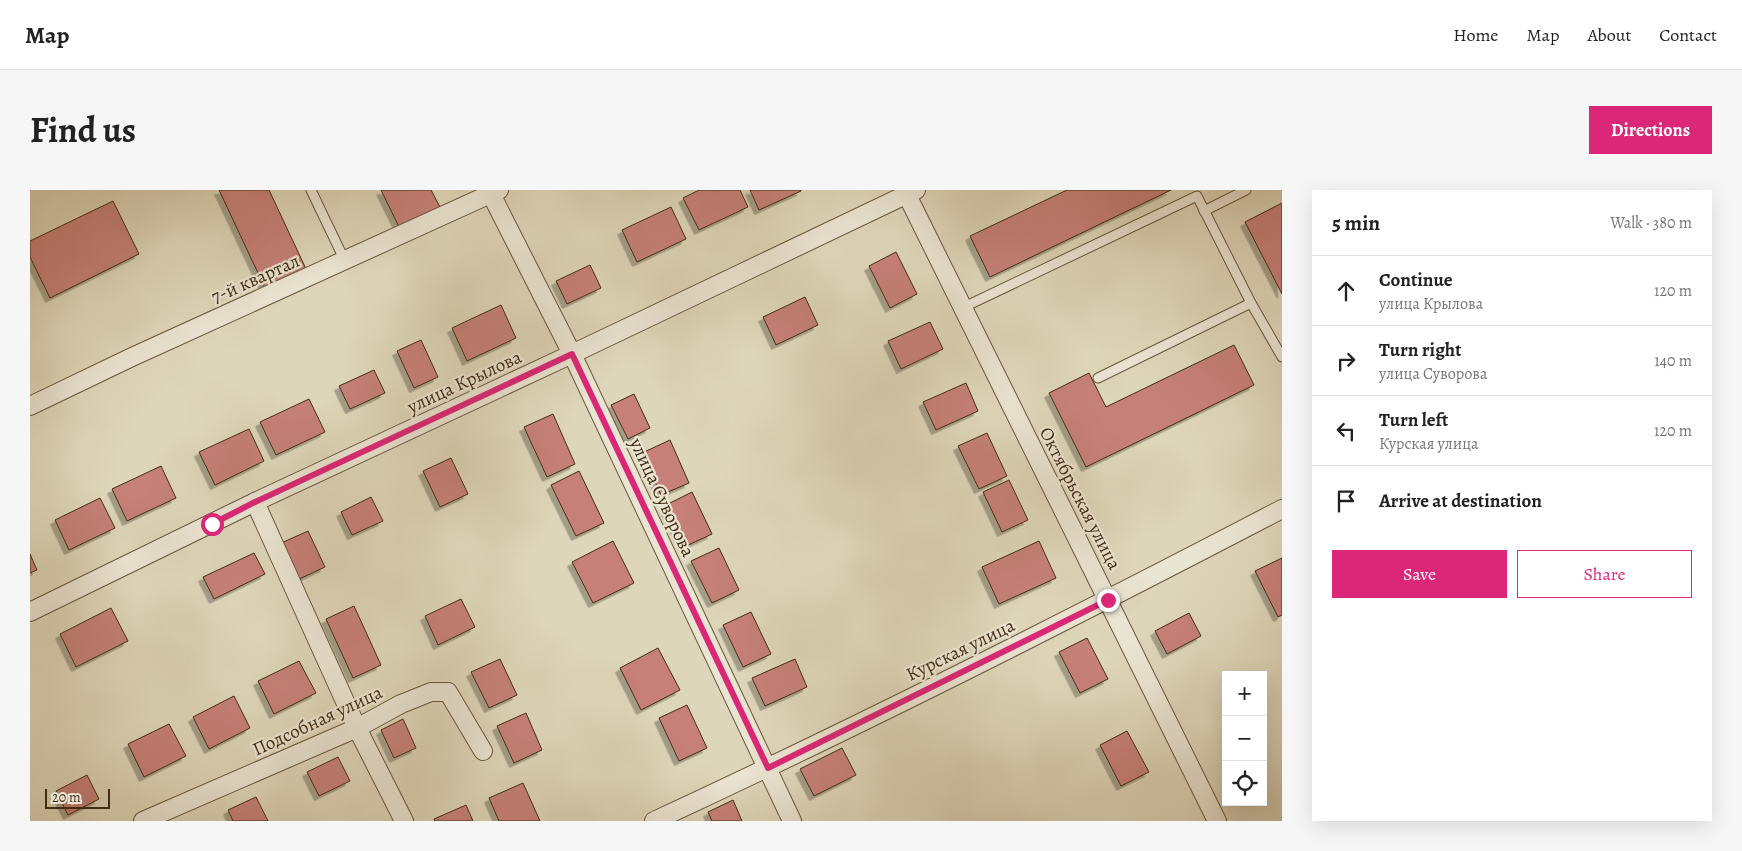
<!DOCTYPE html>
<meta charset="utf-8">
<style>
body{margin:0;font-family:Alegreya,serif;background:#f6f6f6;color:#222}
.controls{position:absolute;right:15px;bottom:15px;display:grid;overflow:hidden;border-radius:0px;box-shadow:0 5px 20px #0002}
.controls button{width:45px;height:45px;display:grid;place-items:center;padding:0;border:0;border-bottom:1px solid #e0e0e0;background:#fff;color:#222;font:25px sans-serif}
.scale{position:absolute;left:15px;bottom:12px;width:65px;box-sizing:border-box;padding-left:5px;border:2px solid #422d12;border-top:0;font-size:14px;line-height:18px;white-space:nowrap;color:#422d12;-webkit-text-stroke:4px #eae4d2;paint-order:stroke}
.stop{position:absolute;width:15px;height:15px;margin:-11px;border:4px solid #db2777;border-radius:50%;background:#fff}
.stop.end{background:#db2777;border-color:#fff;box-shadow:0 1px 5px #0008}
.list{margin:0;padding:0;list-style:none}
h2{display:flex;justify-content:space-between;align-items:center;height:65px;margin:0;padding:0 20px;font-size:21px}
h2 small{font-size:16px;font-weight:400;color:#767676}
.list li{display:grid;grid-template-columns:32px 1fr auto;gap:15px;align-items:center;box-sizing:border-box;height:70px;padding:0 20px;border-top:1px solid #e0e0e0}
.list b{display:block;font-size:19px;white-space:nowrap}
.list p{margin:0;font-size:16px;white-space:nowrap;color:#767676}
.list em{font-size:16px;font-style:normal;color:#767676}
.actions{display:flex;gap:10px;padding:15px 20px}
.actions a{flex:1;padding:11px 0;border:1px solid #db2777;border-radius:0px;text-align:center;font-size:18px;color:#db2777}
.actions .main{background:#db2777;color:#fff}
.icon{flex:none;width:28px;height:28px;fill:none;stroke:currentColor;stroke-width:2;stroke-linecap:round;stroke-linejoin:round}
.map{position:relative;flex:none;width:1252px;height:631px;overflow:hidden;border-radius:0px}
header{display:flex;align-items:center;gap:30px;box-sizing:border-box;height:70px;padding:0 25px;background:#fff;border-bottom:1px solid #e0e0e0}
header strong{font-size:24px}
nav{display:flex;gap:28px;margin-inline-start:auto;font-size:18px}
.intro{display:flex;align-items:center;justify-content:space-between;box-sizing:border-box;height:120px;padding:0 30px}
h1{margin:0;font-size:35px}
.button{padding:12px 22px;border-radius:0px;background:#db2777;color:#fff;font-size:18px;font-weight:700}
main{display:flex;gap:30px;padding:0 30px}
aside{flex:1;background:#fff;border-radius:0px;box-shadow:0 5px 20px #0002}
.map>svg:first-child{display:block}
.building{fill:#c68079;stroke:#422d12;filter:url(#shadow)}
.lines{fill:none;stroke-linecap:round;stroke-linejoin:round}
.lane-casing{stroke:#69573c;stroke-width:11}
.street-casing{stroke:#69573c;stroke-width:20}
.lane{stroke:#eae4d2;stroke-width:9}
.street{stroke:#eae4d2;stroke-width:18}
.route{stroke:#db2777;stroke-width:6}
.labels{text-anchor:middle;stroke-width:4.5;stroke-linejoin:round;paint-order:stroke}
.street-label{font-size:19px;fill:#422d12;stroke:#eae4d2}
</style>
<header>
<strong>Map</strong>
<nav><a>Home</a><a>Map</a><a>About</a><a>Contact</a></nav>
</header>
<div class="intro"><h1>Find us</h1><a class="button">Directions</a></div>
<main>
<div class="map">
<svg width="1252" height="631" viewBox="0 0 1252 631">
<defs>
<filter id="shadow"><feDropShadow dx="-4.5" dy="4.5" stdDeviation="0" flood-color="#0004"/></filter>
</defs>
<rect width="100%" height="100%" fill="#ded6ba"/>
<filter id="stains"><feTurbulence type="fractalNoise" baseFrequency=".004" numOctaves="4"/><feColorMatrix values="0 0 0 0 .2 0 0 0 0 .09 0 0 0 0 .02 0 0 0 .5 -.17"/></filter>
<radialGradient id="worn" r=".72"><stop offset=".6" stop-color="#630" stop-opacity="0"/><stop offset="1" stop-color="#630" stop-opacity=".3"/></radialGradient>
<g class="building">
<path d="M189 0H239L276 79 235 98Z"/>
<path d="M351 0H401L410 17 369 37Z"/>
<path d="M669 0H710L718 17 669 40 653 8Z"/>
<path d="M720 0H771V1L729 20Z"/>
<path d="M1037 0H1141L960 87 940 46Z"/>
<path d="M83 11 109 64 20 108 0 67V51Z"/>
<path d="M1252 13V104L1215 32Z"/>
<path d="M641 17 656 49 607 72 592 40Z"/>
<path d="M866 62 887 104 860 118 839 76Z"/>
<path d="M560 75 571 98 537 114 526 91Z"/>
<path d="M775 107 788 135 746 155 733 127Z"/>
<path d="M471 115 486 148 437 171 422 138Z"/>
<path d="M900 132 913 159 871 179 858 151Z"/>
<path d="M391 150 408 187 384 198 367 161Z"/>
<path d="M1204 155 1224 195 1056 277 1019 203 1059 183 1076 217Z"/>
<path d="M344 180 355 203 320 219 309 196Z"/>
<path d="M936 193 948 221 906 240 893 212Z"/>
<path d="M604 204 620 238 598 249 581 215Z"/>
<path d="M279 209 295 242 246 265 230 232Z"/>
<path d="M523 224 545 274 517 287 494 237Z"/>
<path d="M219 239 234 271 185 295 169 262Z"/>
<path d="M957 243 977 286 949 299 928 256Z"/>
<path d="M640 250 659 293 631 305 612 263Z"/>
<path d="M421 268 438 304 410 317 393 281Z"/>
<path d="M131 276 146 308 97 331 82 299Z"/>
<path d="M549 281 574 333 546 346 521 295Z"/>
<path d="M979 290 998 330 972 342 953 302Z"/>
<path d="M662 302 682 344 654 357 634 316Z"/>
<path d="M341 307 353 331 322 345 311 322Z"/>
<path d="M70 308 85 338 39 360 25 330Z"/>
<path d="M278 341 295 377 267 390 249 354Z"/>
<path d="M583 351 604 393 563 413 542 372Z"/>
<path d="M1009 351 1026 388 969 414 952 377Z"/>
<path d="M689 358 709 400 682 413 661 371Z"/>
<path d="M224 363 235 384 184 409 173 387Z"/>
<path d="M0 364 7 380 0 383Z"/>
<path d="M1252 368V425L1248 427 1225 381Z"/>
<path d="M431 409 445 437 408 455 395 426Z"/>
<path d="M324 416 351 475 323 488 296 429Z"/>
<path d="M81 418 98 451 46 477 30 444Z"/>
<path d="M721 422 741 464 713 477 693 435Z"/>
<path d="M1159 423 1171 446 1137 464 1125 441Z"/>
<path d="M1057 448 1078 489 1050 503 1029 462Z"/>
<path d="M628 458 650 500 611 520 590 478Z"/>
<path d="M470 469 487 505 459 518 441 482Z"/>
<path d="M765 469 777 497 735 516 722 488Z"/>
<path d="M269 471 286 503 244 524 228 491Z"/>
<path d="M204 506 220 538 179 559 163 527Z"/>
<path d="M657 515 677 558 649 571 629 528Z"/>
<path d="M496 523 512 560 484 573 467 536Z"/>
<path d="M373 529 386 558 364 568 351 540Z"/>
<path d="M139 534 156 566 114 587 98 554Z"/>
<path d="M1097 541 1119 582 1091 596 1070 555Z"/>
<path d="M812 558 826 585 784 606 770 579Z"/>
<path d="M308 567 320 591 289 606 277 582Z"/>
<path d="M57 585 69 609 38 625 26 601Z"/>
<path d="M493 593 510 631H469L459 608Z"/>
<path d="M226 607 238 631H203L198 620Z"/>
<path d="M703 610 712 631H682L678 622Z"/>
<path d="M436 615 443 631H405L404 629Z"/>
</g>
<g class="lines">
<g class="lane-casing">
<g id="lane">
<path d="M281 0 315 71"/>
<path d="M1174 21 1216 0"/>
<path d="M932 118 1167 6 1221 113 1252 167"/>
<path d="M1068 188 1221 113"/>
</g>
</g>
<g class="street-casing">
<g id="street">
<path d="M461 4 542 164 762 631"/>
<path d="M877 5 1187 631"/>
<path d="M0 216 102 167 469 0"/>
<path d="M225 312 327 538 374 631"/>
<path d="M0 422 225 312 542 164 886 0"/>
<path d="M113 631 327 538 371 514 401 502H418L453 561"/>
<path d="M624 631C836 533 1045 427 1252 319"/>
</g>
</g>
<use href="#lane" class="lane"/>
<use href="#street" class="street"/>
</g>
<g class="lines">
<path class="route" d="M182 334 225 312 542 164 738 578 1078 410"/>
</g>
<g class="labels">
<g class="street-label">
<text transform="translate(225 88) rotate(-24)" y="7">7-й квартал</text>
<text transform="translate(434 191) rotate(-25)" y="7">улица Крылова</text>
<text transform="translate(633 307) rotate(65)" y="7">улица Суворова</text>
<text transform="translate(1051 308) rotate(63)" y="7">Октябрьская улица</text>
<text transform="translate(930 459) rotate(-26)" y="7">Курская улица</text>
<text transform="translate(287 530) rotate(-25)" y="7">Подсобная улица</text>
</g>
</g>
<rect width="100%" height="100%" filter="url(#stains)"/>
<rect width="100%" height="100%" fill="url(#worn)"/>
</svg>
<div class="controls">
<button>+</button>
<button>−</button>
<button><svg class="icon" aria-label="locate" viewBox="0 0 24 24"><circle cx="12" cy="12" r="6"/><path d="M12 2v4M12 18v4M2 12h4M18 12h4"/></svg></button>
</div>
<div class="scale">20 m</div>
<div class="stop" style="left:182px;top:334px"></div>
<div class="stop end" style="left:1078px;top:410px"></div>
</div>
<aside>
<h2>5 min<small>Walk · 380 m</small></h2>
<ul class="list">
<li><svg class="icon" aria-label="ahead" viewBox="0 0 24 24"><path d="M12 20V5M6 11l6-6 6 6"/></svg><div><b>Continue</b><p>улица Крылова</p></div><em>120 m</em></li>
<li><svg class="icon" aria-label="right" viewBox="0 0 24 24"><path d="M7 20v-9h11M14 6l5 5-5 5"/></svg><div><b>Turn right</b><p>улица Суворова</p></div><em>140 m</em></li>
<li><svg class="icon" aria-label="left" viewBox="0 0 24 24"><path d="M17 20v-9H6M10 6l-5 5 5 5"/></svg><div><b>Turn left</b><p>Курская улица</p></div><em>120 m</em></li>
<li><svg class="icon" aria-label="arrive" viewBox="0 0 24 24"><path d="M6 21V4h12l-3 4 3 4H6"/></svg><div><b>Arrive at destination</b></div></li>
</ul>
<div class="actions"><a class="main">Save</a><a>Share</a></div>
</aside>
</main>
